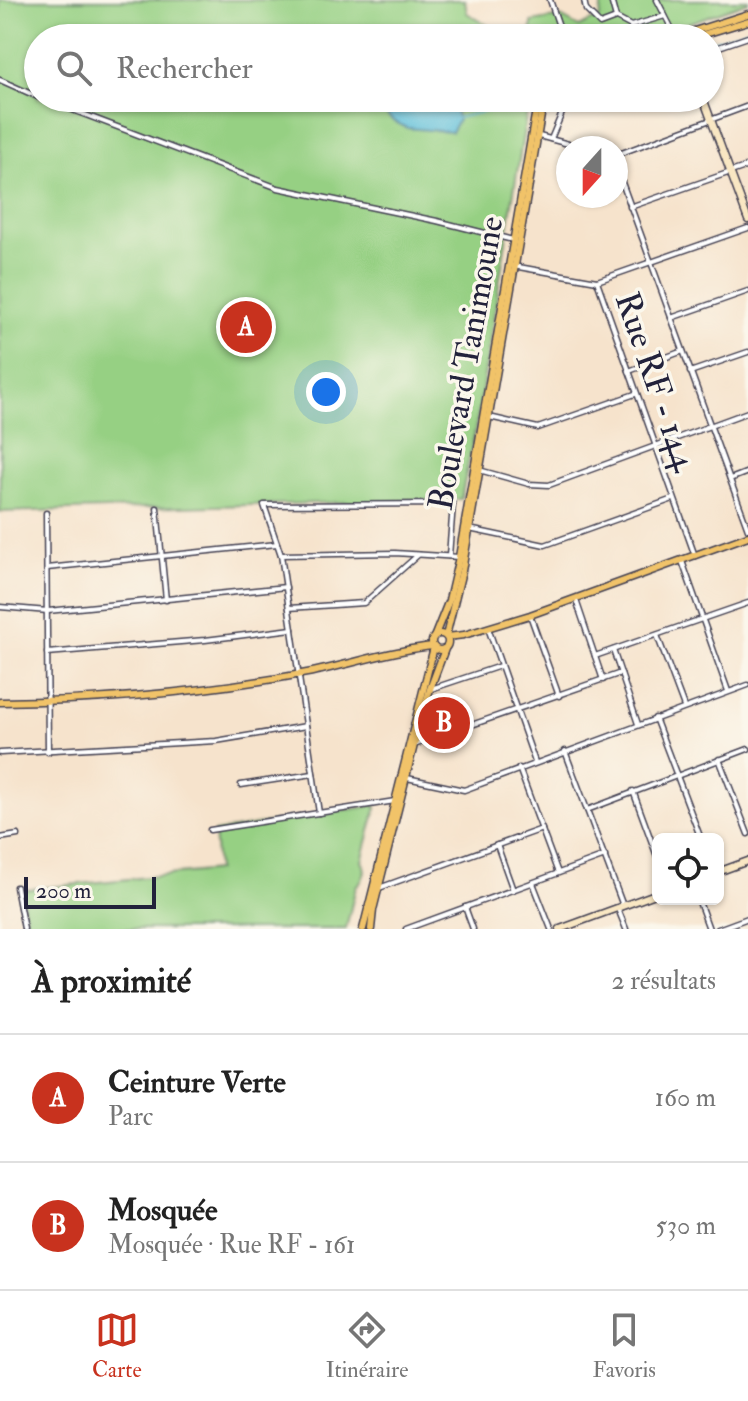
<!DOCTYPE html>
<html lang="fr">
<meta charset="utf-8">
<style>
body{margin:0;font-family:"IM FELL Double Pica",serif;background:#f2f2f2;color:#222}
.controls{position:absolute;right:24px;bottom:24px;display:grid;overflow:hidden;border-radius:12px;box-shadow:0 2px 6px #0004}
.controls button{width:72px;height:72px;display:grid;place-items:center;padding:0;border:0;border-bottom:2px solid #e0e0e0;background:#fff;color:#222;font:40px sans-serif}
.compass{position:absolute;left:556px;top:136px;width:72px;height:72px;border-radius:50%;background:#fff;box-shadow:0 2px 6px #0004;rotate:201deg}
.scale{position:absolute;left:24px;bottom:20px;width:132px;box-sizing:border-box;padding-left:8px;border:4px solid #22223b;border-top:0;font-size:22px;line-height:28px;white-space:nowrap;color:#22223b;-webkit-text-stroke:6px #fbf7ec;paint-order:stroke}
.you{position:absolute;left:326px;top:392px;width:28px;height:28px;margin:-20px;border:6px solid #fff;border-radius:50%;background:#1a73e8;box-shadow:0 0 0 12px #1a73e833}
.badge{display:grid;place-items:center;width:52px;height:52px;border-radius:50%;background:#c8321e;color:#fff;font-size:26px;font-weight:700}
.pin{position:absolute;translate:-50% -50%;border:4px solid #fff;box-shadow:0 2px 8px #0006}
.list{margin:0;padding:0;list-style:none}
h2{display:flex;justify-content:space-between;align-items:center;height:104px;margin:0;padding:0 32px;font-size:34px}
h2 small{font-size:26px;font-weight:400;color:#767676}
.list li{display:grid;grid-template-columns:52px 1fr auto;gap:24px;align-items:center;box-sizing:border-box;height:128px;padding:0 32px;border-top:2px solid #e0e0e0}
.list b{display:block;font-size:30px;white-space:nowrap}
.list p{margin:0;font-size:26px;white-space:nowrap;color:#767676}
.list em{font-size:26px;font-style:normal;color:#767676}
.icon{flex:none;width:44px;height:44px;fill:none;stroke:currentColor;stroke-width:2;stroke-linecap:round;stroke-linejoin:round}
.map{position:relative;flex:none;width:748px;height:929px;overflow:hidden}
.search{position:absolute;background:#fff;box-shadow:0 2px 6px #0004;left:24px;right:24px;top:24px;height:88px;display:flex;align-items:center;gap:20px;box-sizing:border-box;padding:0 28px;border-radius:44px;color:#767676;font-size:30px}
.sheet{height:360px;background:#fff}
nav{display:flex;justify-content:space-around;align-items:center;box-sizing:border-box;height:112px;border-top:2px solid #e0e0e0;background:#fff;font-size:22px;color:#767676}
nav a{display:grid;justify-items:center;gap:4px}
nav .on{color:#c8321e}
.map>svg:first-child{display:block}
.green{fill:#96d083;stroke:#5c795f;stroke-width:2}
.water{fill:#5abed9;stroke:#3e708a;stroke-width:2}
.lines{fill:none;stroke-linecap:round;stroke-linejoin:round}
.stream{stroke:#5abed9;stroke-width:2}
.street-casing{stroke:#423f51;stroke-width:7}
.secondary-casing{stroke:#423f51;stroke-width:9}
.primary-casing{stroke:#423f51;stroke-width:9}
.street{stroke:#fff;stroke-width:4}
.secondary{stroke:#f9e7c3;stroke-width:6}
.primary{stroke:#f1c369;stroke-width:6}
.labels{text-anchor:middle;stroke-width:7;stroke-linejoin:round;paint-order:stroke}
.street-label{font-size:34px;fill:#22223b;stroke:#fbf7ec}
</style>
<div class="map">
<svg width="748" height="929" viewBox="0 0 748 929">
<rect width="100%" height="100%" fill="#fbf7ec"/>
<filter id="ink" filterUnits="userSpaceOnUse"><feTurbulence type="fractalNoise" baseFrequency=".0125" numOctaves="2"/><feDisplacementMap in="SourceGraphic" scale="16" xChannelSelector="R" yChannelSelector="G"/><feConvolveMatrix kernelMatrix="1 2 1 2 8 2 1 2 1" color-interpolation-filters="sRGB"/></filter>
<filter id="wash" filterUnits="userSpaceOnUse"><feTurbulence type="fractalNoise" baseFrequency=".006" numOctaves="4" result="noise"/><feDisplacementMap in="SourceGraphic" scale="32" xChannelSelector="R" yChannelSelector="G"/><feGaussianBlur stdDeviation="1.8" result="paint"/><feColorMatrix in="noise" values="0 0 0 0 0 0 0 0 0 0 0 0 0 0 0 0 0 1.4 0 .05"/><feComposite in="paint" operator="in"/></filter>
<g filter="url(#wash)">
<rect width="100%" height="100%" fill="#f6e3cc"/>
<g class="green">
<path d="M0 0H465L467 13 509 38H38V98H532L526 117 478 414 461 499 0 512Z"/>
<path d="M602 0H748V2L647 38H531L532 22 561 17 579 27 600 17Z"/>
<path d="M377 805 362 861C368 871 364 879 356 886L346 929H28L21 890 217 870 214 832Z"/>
</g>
<path class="water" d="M352 98H372L387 104 391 98 440 100 454 108 458 120 451 132 407 128 393 121 377 106Z"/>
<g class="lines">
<g class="stream">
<path d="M710 42 748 29"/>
<path d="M553 110 559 98"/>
<path d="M457 118 486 111 530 110"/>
</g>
</g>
</g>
<g filter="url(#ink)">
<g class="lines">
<g class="street-casing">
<g id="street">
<path d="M550 0 563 38"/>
<path d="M584 0 586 10 600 24 616 18"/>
<path d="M611 0 616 18 631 26 665 16"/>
<path d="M657 0 676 37"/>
<path d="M710 50 748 37"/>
<path d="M0 80 38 97"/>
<path d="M41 98 278 188 437 221 513 240"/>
<path d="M539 136 583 148"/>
<path d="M551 139 562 113 575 98"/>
<path d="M616 155 748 106"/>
<path d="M616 166 748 529"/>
<path d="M630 207 748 166"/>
<path d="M513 266 597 281"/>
<path d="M671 318 748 291"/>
<path d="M629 371 683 351"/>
<path d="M690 372 748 352"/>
<path d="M489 417 538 428 635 394"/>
<path d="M479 470 529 484 549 485 748 412"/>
<path d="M730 479 748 472"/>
<path d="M157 508 166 600"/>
<path d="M46 513 48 752"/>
<path d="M469 529 545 545 673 499"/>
<path d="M281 555 395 553 459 557"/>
<path d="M695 556 597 281 748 228"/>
<path d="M682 561 728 691"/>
<path d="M47 568 277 544"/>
<path d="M576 600 603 680"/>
<path d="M0 607 48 611 286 587"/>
<path d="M289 608 364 603 418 555"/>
<path d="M530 615 559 696"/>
<path d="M488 628 535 762"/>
<path d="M657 635 684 707"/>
<path d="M613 650 638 724"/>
<path d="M47 653 205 640 292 629"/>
<path d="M595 656 748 603"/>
<path d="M431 689 500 666"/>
<path d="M655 718 701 839"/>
<path d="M414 745 621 673"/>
<path d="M565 751 623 906"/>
<path d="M0 753 216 741 306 726"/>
<path d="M719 759 748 834"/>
<path d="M519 768 558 873"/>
<path d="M407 778 464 790 748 685"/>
<path d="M241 785 313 774"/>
<path d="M633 791 658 859"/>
<path d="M587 810 748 749"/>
<path d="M319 813 281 555 264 505 453 504 449 556"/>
<path d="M210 830 395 801"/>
<path d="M0 838 18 835"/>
<path d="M497 845 513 890"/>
<path d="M533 883 551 929"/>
<path d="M16 887 24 929"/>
<path d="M379 888 542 829"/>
<path d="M698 899 709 929"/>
<path d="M465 907 473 929"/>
<path d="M618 909 626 929"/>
<path d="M406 929 605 856"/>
<path d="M718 929 748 918"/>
</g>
</g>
<g class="secondary-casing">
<g id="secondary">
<path d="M703 98 748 220"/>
<path d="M718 872 748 861"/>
<path d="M560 929 658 893"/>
</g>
</g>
<g class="primary-casing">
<g id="primary">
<path d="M672 38 748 14"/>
<path d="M692 38 748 21"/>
<circle cx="440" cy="642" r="8"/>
<path d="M435 635 449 600 459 557 538 98"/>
<path d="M446 636 462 571 544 98"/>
<path d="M447 637 464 635 530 615 748 536"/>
<path d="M0 702C102 701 206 692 307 673 349 665 391 650 433 646"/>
<path d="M363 929 434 647"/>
<path d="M371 929 373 910 414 745 430 689 445 649"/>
</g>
</g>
<use href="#street" class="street"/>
<use href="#secondary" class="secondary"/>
<use href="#primary" class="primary"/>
</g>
</g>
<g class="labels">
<g class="street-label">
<text transform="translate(465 363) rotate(-80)" y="12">Boulevard Tanimoune</text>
<text transform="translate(657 381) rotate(71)" y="12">Rue RF - 144</text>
</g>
</g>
</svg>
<div class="controls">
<button><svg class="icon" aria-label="locate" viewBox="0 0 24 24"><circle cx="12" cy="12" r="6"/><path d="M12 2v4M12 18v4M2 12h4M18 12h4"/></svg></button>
</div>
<svg class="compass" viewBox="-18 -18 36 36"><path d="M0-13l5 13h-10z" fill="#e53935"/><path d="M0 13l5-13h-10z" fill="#767676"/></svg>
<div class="scale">200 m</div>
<div class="you"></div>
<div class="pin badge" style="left:246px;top:327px">A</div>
<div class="pin badge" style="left:444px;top:723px">B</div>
<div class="search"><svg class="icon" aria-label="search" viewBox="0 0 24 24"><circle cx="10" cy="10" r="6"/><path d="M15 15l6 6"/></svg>Rechercher</div>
</div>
<section class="sheet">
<h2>À proximité<small>2 résultats</small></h2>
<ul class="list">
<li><span class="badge">A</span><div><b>Ceinture Verte</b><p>Parc</p></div><em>160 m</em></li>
<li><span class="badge">B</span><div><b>Mosquée</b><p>Mosquée · Rue RF - 161</p></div><em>530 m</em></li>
</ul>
</section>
<nav>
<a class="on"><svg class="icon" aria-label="map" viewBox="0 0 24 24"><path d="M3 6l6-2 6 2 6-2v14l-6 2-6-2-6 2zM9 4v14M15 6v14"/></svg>Carte</a>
<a><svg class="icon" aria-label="directions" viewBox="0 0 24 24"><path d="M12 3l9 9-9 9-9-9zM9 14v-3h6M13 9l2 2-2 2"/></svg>Itinéraire</a>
<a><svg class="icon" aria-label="saved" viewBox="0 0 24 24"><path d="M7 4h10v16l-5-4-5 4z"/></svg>Favoris</a>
</nav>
